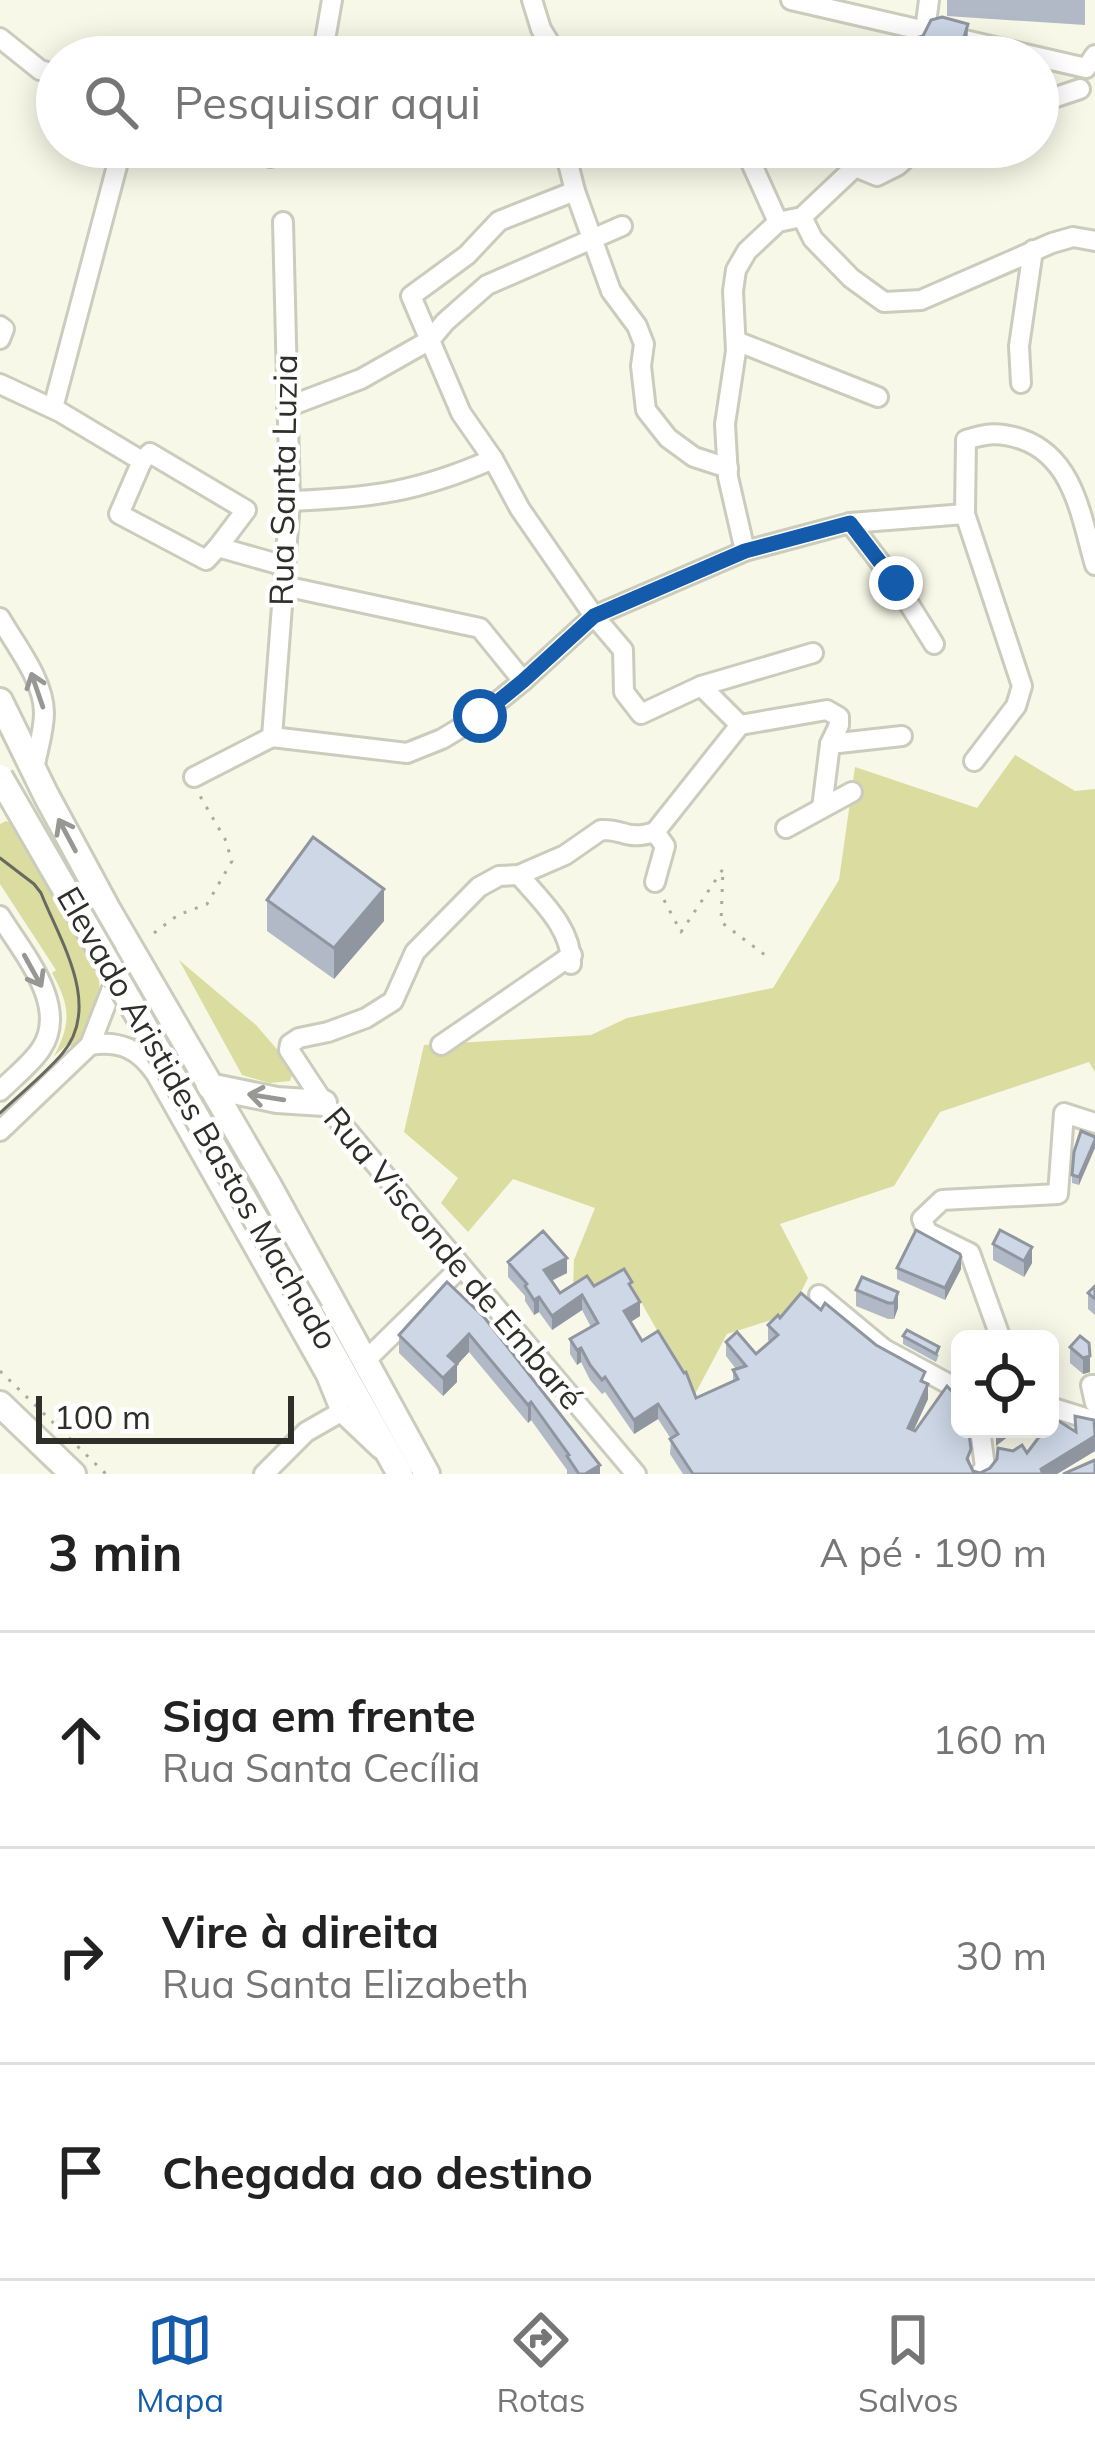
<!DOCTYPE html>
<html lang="pt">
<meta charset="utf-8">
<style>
body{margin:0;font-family:Mulish,sans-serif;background:#f2f2f2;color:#222}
.controls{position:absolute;right:36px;bottom:36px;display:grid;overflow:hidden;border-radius:18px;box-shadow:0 6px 30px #0003}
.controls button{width:108px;height:108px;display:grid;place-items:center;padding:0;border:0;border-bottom:3px solid #e0e0e0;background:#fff;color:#222;font:60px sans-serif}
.scale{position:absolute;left:36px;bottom:30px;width:258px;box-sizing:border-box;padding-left:12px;border:6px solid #2f2f29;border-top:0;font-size:33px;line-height:42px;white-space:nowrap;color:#2f2f29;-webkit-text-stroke:9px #fff;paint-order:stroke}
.stop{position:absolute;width:36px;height:36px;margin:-27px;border:9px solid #145cab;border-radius:50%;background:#fff}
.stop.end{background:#145cab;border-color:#fff;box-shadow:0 3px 12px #0008}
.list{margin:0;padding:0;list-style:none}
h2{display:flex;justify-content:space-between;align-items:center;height:156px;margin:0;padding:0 48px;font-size:51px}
h2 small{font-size:39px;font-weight:400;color:#767676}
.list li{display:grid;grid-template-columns:78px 1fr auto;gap:36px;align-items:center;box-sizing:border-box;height:216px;padding:0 48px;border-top:3px solid #e0e0e0}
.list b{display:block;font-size:45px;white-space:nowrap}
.list p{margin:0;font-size:39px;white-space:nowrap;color:#767676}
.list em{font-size:39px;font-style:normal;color:#767676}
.icon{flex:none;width:66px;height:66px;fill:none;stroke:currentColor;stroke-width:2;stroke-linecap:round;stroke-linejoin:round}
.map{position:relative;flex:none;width:1095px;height:1474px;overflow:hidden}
.search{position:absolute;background:#fff;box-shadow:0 6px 30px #0003;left:36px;right:36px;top:36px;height:132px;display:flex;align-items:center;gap:30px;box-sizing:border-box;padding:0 42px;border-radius:66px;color:#767676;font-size:45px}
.sheet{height:804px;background:#fff}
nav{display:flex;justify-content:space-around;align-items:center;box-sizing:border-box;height:168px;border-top:3px solid #e0e0e0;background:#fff;font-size:33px;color:#767676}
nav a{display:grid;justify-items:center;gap:6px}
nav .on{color:#145cab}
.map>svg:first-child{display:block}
.green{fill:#dbdca0}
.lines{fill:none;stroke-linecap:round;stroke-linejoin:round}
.minor-casing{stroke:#cbccbc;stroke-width:24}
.major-casing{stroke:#cbccbc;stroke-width:30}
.path{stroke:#aaaa9e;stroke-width:3;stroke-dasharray:3 9;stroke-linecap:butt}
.minor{stroke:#fff;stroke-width:18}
.major{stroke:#fff;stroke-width:24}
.tram{stroke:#686960;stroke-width:3}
.major-bridge-casing{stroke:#cbccbc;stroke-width:30;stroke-linecap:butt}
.major-bridge{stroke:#fff;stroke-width:24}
.wall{fill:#b0b9c5}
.shaded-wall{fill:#9096a0}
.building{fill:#cdd7e5;stroke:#9096a0;stroke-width:3}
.oneway{stroke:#979794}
.route{stroke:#145cab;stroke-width:15}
.labels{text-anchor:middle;stroke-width:9;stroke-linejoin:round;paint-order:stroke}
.street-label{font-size:33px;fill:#2f2f29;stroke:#fff}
</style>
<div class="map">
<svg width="1095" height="1474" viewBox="0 0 1095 1474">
<rect width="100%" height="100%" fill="#f7f8e7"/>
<g class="green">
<path d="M1015 755 1075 791 1095 789V1072L1089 1062 940 1112 894 1186 780 1224 808 1278 790 1314 727 1334 694 1396 631 1284 573 1290 574 1260 595 1208 513 1179 468 1232 441 1203 458 1178 404 1132 424 1045 591 1035 627 1018 773 988 839 880 855 767 977 808Z"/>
<path d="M6 821 11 823 97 969C105 998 91 1025 74 1048L68 1044 54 1056C72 1022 70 1006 52 973L56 970 0 884V824Z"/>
<path d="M179 960 256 1025 294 1069 290 1081 269 1083 242 1075Z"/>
</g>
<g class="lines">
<g class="minor-casing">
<g id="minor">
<path d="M532 0 541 29 558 57"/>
<path d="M791 0 1086 68 1095 55"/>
<path d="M0 38 40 70 57 75"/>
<path d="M322 57 332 0"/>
<path d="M914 57 925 31 929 0"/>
<path d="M1038 103 1080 89"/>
<path d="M564 147 575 191 611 291 637 326 644 344 641 366 646 410 668 438 694 457 728 468"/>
<path d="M744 147 778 222"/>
<path d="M270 157 278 147"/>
<path d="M855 167 877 176 897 166 918 147"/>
<path d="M575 191 499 221 467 255 411 296 461 413 493 459 520 509 594 616 623 650 624 692 641 714 701 686 813 653"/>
<path d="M802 217 813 239 851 278 884 302 921 300 1052 243 1073 237 1095 241"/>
<path d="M0 326 4 329 0 339"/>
<path d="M736 341 878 397"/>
<path d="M1021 383 1019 346 1033 250"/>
<path d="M0 384 60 412 142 461 119 514 206 560 218 547 285 566"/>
<path d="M287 407 361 379 430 340 445 322 487 285 622 226"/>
<path d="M53 408 122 147"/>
<path d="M142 461 150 453 246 510 218 547"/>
<path d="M290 501C371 498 418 492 493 459"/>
<path d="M850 523 896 583 934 644"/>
<path d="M745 551 728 477 725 424 736 351 733 291 736 270 747 251 778 222 802 217 855 167 869 147"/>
<path d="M284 586 480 628 523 681"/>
<path d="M0 618C16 646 44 680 44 713 44 732 37 751 34 770"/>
<path d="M740 725 827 710 839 717V725L830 744 822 808"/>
<path d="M272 737 407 753 442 739 480 716 523 681 594 616 745 551 850 523 965 514"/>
<path d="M272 737 290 501 283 222"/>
<path d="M830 744 902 736"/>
<path d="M974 761 1016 706 1022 686 965 514 966 440C987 433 999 432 1021 439 1074 457 1081 517 1095 565"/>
<path d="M194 777 272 737"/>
<path d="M786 828 852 792"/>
<path d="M655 832 740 725 701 686"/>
<path d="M519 875C541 901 572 928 571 964"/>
<path d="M0 916C22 952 70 1006 41 1049 31 1064 14 1077 0 1091"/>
<path d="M90 1045C120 1040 139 1049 156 1074L326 1375 341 1412 380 1449"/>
<path d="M441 1045 572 955"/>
<path d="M0 1131 90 1045 128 947"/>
<path d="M819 1295 884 1349 960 1390"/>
<path d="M1001 1339 970 1253 927 1232 922 1219 942 1200 1058 1194 1064 1113 1095 1123"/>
<path d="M365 1361 461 1267"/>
<path d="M1095 1385H1091L1095 1403"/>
<path d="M1050 1407 1095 1421"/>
<path d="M980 1429 985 1467 980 1474"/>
<path d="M264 1474 306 1432 341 1412"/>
<path d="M636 1474 324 1103 289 1050 290 1044 299 1038 328 1032 366 1018 393 1001 415 952 479 887 499 876 519 875 565 855 601 830C626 829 625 841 655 832L665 846 655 882"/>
</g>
</g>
<g class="major-casing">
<g id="major">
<path d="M0 701 46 795 107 908 269 1186 427 1474"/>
<path d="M209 1086 277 1100 324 1103"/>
<path d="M310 1313 400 1474"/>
<path d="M0 1404 73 1474"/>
</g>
</g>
<g class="path">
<path d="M664 900 681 932 723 869 721 922 765 955"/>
<path d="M154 933 178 915 207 904 232 861 225 839 200 796"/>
<path d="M0 1371 106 1474"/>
</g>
<use href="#minor" class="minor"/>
<use href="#major" class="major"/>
<path class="tram" d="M0 858 34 884 41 893C60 941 103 1006 62 1054 44 1075 20 1094 0 1113"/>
<g class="major-bridge-casing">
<path id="major-bridge" d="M0 777 310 1313"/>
</g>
<use href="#major-bridge" class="major-bridge"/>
</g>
<g class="wall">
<path d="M947 0H1085V25L947 16Z"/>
<path d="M909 44 968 55 967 57H909Z"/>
<path d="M267 900 384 921 334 979 267 931Z"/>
<path d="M1095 1137 1079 1185 1072 1183V1175Z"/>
<path d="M993 1244 1032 1263 1024 1277 993 1260Z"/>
<path d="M508 1262 567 1273 552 1281 560 1293 594 1286 632 1290 640 1316 631 1322 642 1341 696 1398 733 1382V1370L736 1369 726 1356V1342L756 1354 770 1342 768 1340V1325L780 1318 821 1310 876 1345 925 1383 928 1399 914 1430 960 1429 973 1471 980 1473 990 1468 1013 1451 1027 1453 1075 1431V1416L1095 1451 1057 1474H683L670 1454 671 1439 658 1419 634 1434 605 1392 602 1394 590 1380 581 1362 577 1365 570 1354V1339L591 1327 582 1310 552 1330 539 1312 534 1315 525 1301V1296L508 1277Z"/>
<path d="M897 1268 961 1269 945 1300 897 1279Z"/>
<path d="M862 1277 898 1308 894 1319H888L856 1306V1290Z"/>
<path d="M447 1282 600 1474H567V1470L531 1420 528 1423 469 1352 457 1365V1382L443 1396 399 1353V1335Z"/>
<path d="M1095 1286V1315L1088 1309V1293Z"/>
<path d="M903 1336 939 1355 936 1362 903 1344Z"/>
<path d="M1080 1336 1090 1372 1083 1374 1070 1363V1347Z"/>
</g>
<g class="shaded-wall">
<path d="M968 24 967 57H958Z"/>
<path d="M384 889V921L334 979V948Z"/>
<path d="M1095 1140V1148L1079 1185V1177Z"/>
<path d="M1032 1247V1263L1024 1277V1261Z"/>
<path d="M961 1257V1269L945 1300V1288Z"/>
<path d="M567 1258V1273L544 1284V1270Z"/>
<path d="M898 1292V1308L894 1319V1303Z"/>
<path d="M582 1295V1310L552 1330V1316Z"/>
<path d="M539 1297V1312L534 1315V1300Z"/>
<path d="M640 1302V1316L624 1326V1311Z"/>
<path d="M469 1334V1352L457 1365V1382L443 1396V1378L448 1356Z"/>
<path d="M581 1348V1362L577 1365V1350Z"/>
<path d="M1090 1356V1372L1083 1374V1358Z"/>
<path d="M928 1384V1399L908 1442V1428Z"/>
<path d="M531 1402V1420L528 1423V1405Z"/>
<path d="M658 1404V1419L634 1434V1420Z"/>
<path d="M1001 1429H1018L996 1446V1433Z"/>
<path d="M1095 1436V1451L1057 1474H1041V1469Z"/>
<path d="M600 1465V1474H585Z"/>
</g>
<g class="building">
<path d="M942 17 968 24 958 57H945L909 44 912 39 923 36 931 20Z"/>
<path d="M313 837 384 889 334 948 267 900Z"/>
<path d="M1081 1131 1095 1137V1140L1079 1177 1072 1175 1074 1152Z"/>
<path d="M916 1230 960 1254 961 1257 945 1288 897 1268Z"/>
<path d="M1000 1230 1032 1247 1024 1261 993 1244Z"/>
<path d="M543 1231 567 1258 544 1270 560 1293 587 1276 594 1286 624 1269 632 1282 629 1284 640 1302 624 1311 642 1341 658 1331 684 1373 686 1372 696 1398 738 1379 733 1370 746 1366 726 1342 737 1332 756 1354 778 1335 768 1325 778 1315 780 1318 801 1293 821 1310 825 1303 876 1345 925 1372 921 1381 928 1384 908 1428 915 1431 947 1386 960 1400V1409L955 1413 960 1420V1429H966L969 1434 971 1449 967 1459 973 1471 980 1473 990 1468 997 1459 998 1448 1013 1451 1022 1445 1027 1453 1045 1429H1050V1423L1054 1418 1076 1432 1075 1416 1094 1420 1095 1436 1041 1469 1043 1474H693L670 1439 678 1434 658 1404 634 1420 605 1377 602 1380 590 1365 581 1348 577 1350 570 1339 598 1323 582 1295 552 1316 539 1297 534 1300 525 1286 527 1284 508 1262Z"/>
<path d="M862 1277 898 1292 894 1303H888L856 1290Z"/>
<path d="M447 1282 484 1317 600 1465 585 1474H579L567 1456 569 1455 531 1402 528 1405 469 1334 448 1356 457 1364 443 1378 399 1335Z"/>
<path d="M1095 1286V1299L1088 1293Z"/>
<path d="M907 1330 939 1347 936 1354 903 1336Z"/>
<path d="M1080 1336 1089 1343 1090 1356 1083 1358 1070 1347Z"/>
<path d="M1095 1460V1474H1063Z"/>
</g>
<defs><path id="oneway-shaft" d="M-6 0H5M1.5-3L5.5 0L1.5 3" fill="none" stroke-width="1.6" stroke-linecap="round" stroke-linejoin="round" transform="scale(3)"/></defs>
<g class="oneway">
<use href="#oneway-shaft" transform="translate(37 690) rotate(-109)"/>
<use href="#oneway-shaft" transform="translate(67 835) rotate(-118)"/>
<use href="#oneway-shaft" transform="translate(33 971) rotate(61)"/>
<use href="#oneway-shaft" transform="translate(266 1097) rotate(-171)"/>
</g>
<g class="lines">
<path class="route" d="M480 716 523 681 594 616 745 551 850 523 896 583"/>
</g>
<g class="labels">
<g class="street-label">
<text transform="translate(283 480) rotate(-89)" y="12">Rua Santa Luzia</text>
<text transform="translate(198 1118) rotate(60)" y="12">Elevado Aristides Bastos Machado</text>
<text transform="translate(454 1258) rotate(50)" y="12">Rua Visconde de Embaré</text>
</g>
</g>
</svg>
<div class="controls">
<button><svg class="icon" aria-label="locate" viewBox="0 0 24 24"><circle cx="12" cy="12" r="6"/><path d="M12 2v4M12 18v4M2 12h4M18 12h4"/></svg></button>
</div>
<div class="scale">100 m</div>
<div class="stop" style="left:480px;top:716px"></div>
<div class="stop end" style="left:896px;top:583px"></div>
<div class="search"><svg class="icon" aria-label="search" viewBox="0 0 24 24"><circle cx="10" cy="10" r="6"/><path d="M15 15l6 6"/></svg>Pesquisar aqui</div>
</div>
<section class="sheet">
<h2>3 min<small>A pé · 190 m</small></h2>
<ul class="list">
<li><svg class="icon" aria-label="ahead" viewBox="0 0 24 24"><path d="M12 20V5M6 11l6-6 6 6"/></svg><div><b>Siga em frente</b><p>Rua Santa Cecília</p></div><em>160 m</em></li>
<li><svg class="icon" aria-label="right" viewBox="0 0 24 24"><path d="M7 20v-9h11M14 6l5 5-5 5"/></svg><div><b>Vire à direita</b><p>Rua Santa Elizabeth</p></div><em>30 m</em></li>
<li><svg class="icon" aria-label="arrive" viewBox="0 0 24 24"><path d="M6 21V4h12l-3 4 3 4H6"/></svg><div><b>Chegada ao destino</b></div></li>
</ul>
</section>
<nav>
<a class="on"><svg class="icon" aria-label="map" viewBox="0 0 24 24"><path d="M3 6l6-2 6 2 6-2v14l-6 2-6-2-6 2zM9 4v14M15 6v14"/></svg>Mapa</a>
<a><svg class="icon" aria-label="directions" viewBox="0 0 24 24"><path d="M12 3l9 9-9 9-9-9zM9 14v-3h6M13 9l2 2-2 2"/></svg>Rotas</a>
<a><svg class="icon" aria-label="saved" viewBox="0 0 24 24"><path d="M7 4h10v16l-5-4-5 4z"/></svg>Salvos</a>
</nav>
